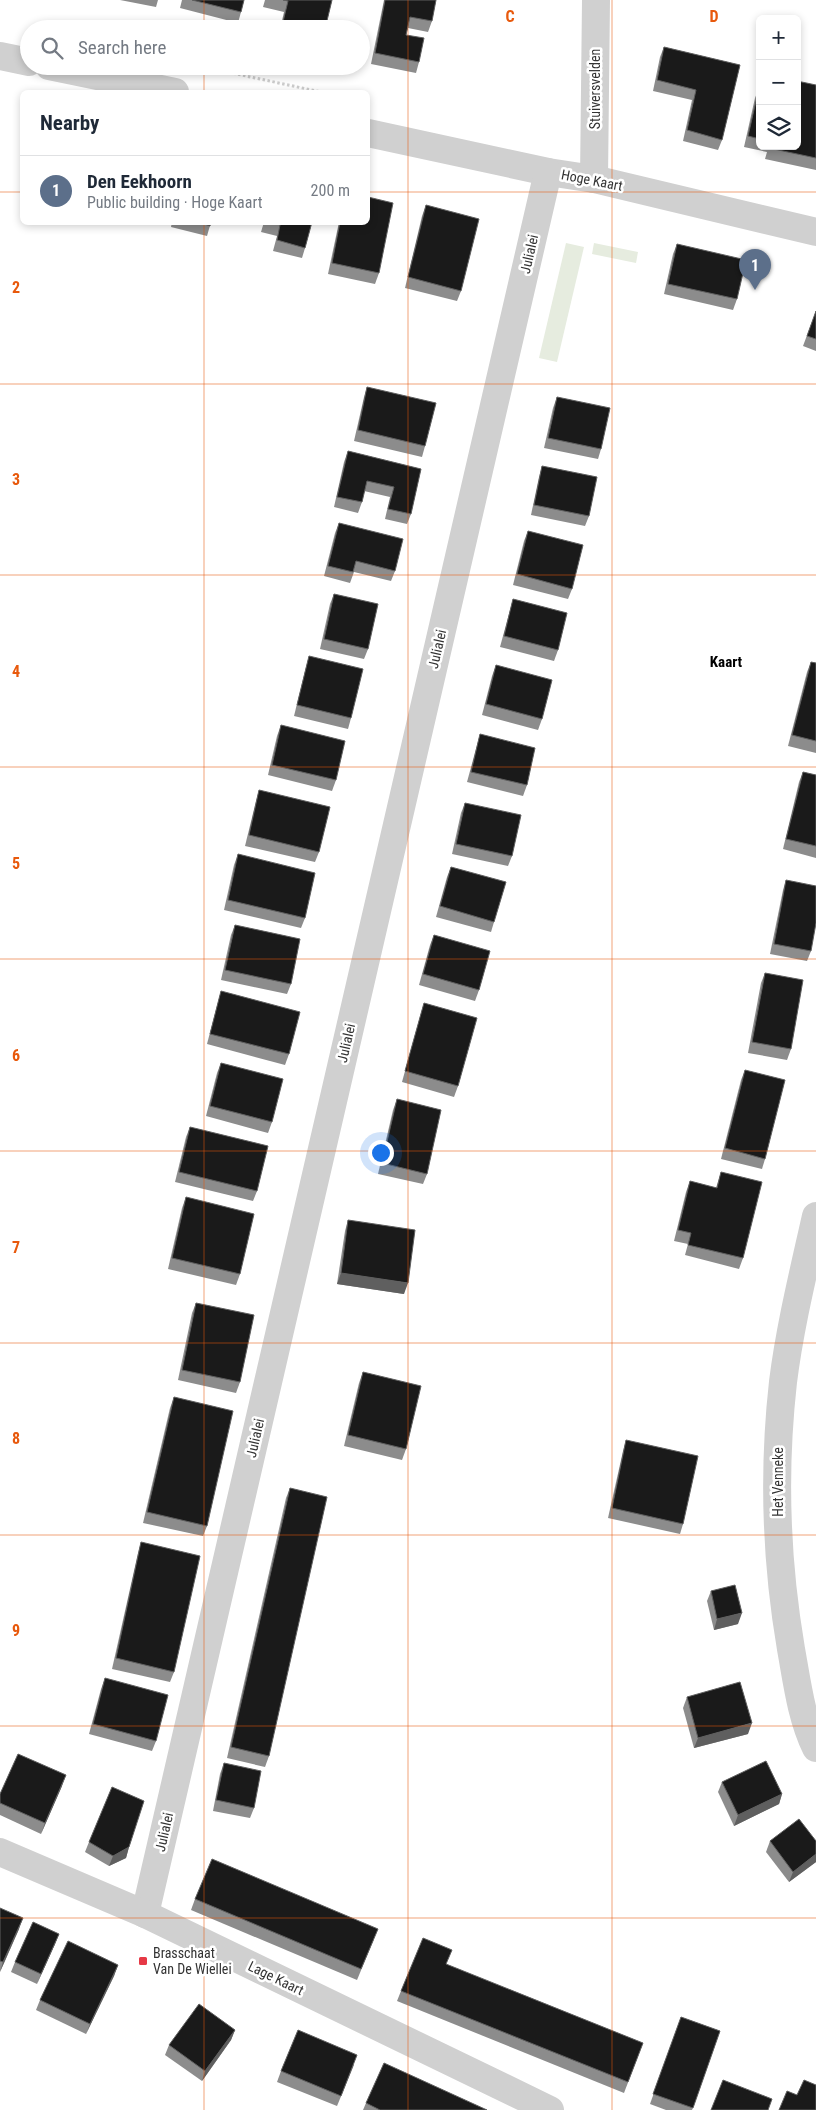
<!DOCTYPE html>
<meta charset="utf-8">
<style>
body{margin:0;font-family:"Roboto Condensed",sans-serif;background:#f2f2f3;color:#1f2937}
.controls{position:absolute;right:15px;top:15px;display:grid;overflow:hidden;border-radius:8px;box-shadow:0 2px 8px #0003}
.controls button{width:45px;height:45px;display:grid;place-items:center;padding:0;border:0;border-bottom:1px solid #e0e1e3;background:#fff;color:#1f2937;font:25px sans-serif}
.you{position:absolute;left:380px;top:1152px;width:18px;height:18px;margin:-12px;border:4px solid #fff;border-radius:50%;background:#1a73e8;box-shadow:0 0 0 8px #1a73e833}
.badge{display:grid;place-items:center;width:32px;height:32px;border-radius:50%;background:#db2777;color:#fff;font-size:16px;font-weight:700}
.pin{position:absolute;translate:-50% -41px;filter:drop-shadow(0 1px 2px #0008)}
.pin::after{content:'';position:absolute;top:26px;width:18px;height:15px;background:inherit;clip-path:polygon(0 0,100% 0,50% 100%)}
.list{margin:0;padding:0;list-style:none}
h2{display:flex;justify-content:space-between;align-items:center;height:65px;margin:0;padding:0 20px;font-size:21px}
h2 small{font-size:16px;font-weight:400;color:#747a83}
.list li{display:grid;grid-template-columns:32px 1fr auto;gap:15px;align-items:center;box-sizing:border-box;height:70px;padding:0 20px;border-top:1px solid #e0e1e3}
.list b{display:block;font-size:19px;white-space:nowrap}
.list p{margin:0;font-size:16px;white-space:nowrap;color:#747a83}
.list em{font-size:16px;font-style:normal;color:#747a83}
.icon{flex:none;width:28px;height:28px;fill:none;stroke:currentColor;stroke-width:2;stroke-linecap:round;stroke-linejoin:round}
.map{position:relative;flex:none;width:816px;height:2110px;overflow:hidden}
.search{position:absolute;background:#fff;box-shadow:0 2px 8px #0003;left:20px;top:20px;width:350px;height:55px;display:flex;align-items:center;gap:12px;box-sizing:border-box;padding:0 18px;border-radius:28px;color:#747a83;font-size:19px}
.panel{position:absolute;background:#fff;box-shadow:0 2px 8px #0003;left:20px;top:90px;width:350px;height:135px;border-radius:8px}
.map>svg:first-child{display:block}
.grass{fill:#e6ecdf}
.lines{fill:none;stroke-linecap:round;stroke-linejoin:round}
.path{stroke:#cdcdcd;stroke-width:3;stroke-dasharray:2.5 2.5;stroke-linecap:butt}
.minor{stroke:#d0d0d0;stroke-width:28}
.tertiary{stroke:#d0d0d0;stroke-width:28}
.wall{fill:#8c8c8c}
.shaded-wall{fill:#5f5f5f}
.building{fill:#1a1a1a;stroke:#5f5f5f}
.grid{fill:none;stroke:#e8590c;stroke-width:1;stroke-opacity:0.55}
.poi-dot{fill:#e63946;stroke:#fff;stroke-width:2}
.labels{text-anchor:middle;stroke-width:5;stroke-linejoin:round;paint-order:stroke}
.street-label{font-size:14px;fill:#333;stroke:#fff}
.poi-label{font-size:14px;fill:#333;stroke:#fff;text-anchor:start}
.neighbourhood-label{font-size:15px;font-weight:bold;fill:#000;stroke:#fff}
.grid-label{font-size:16px;text-anchor:middle;font-weight:bold;fill:#e8590c;stroke:#fff;stroke-width:5;stroke-linejoin:round;paint-order:stroke}
</style>
<div class="map">
<svg width="816" height="2110" viewBox="0 0 816 2110">
<rect width="100%" height="100%" fill="#fff"/>
<g class="grass">
<path d="M566 243 584 247 557 362 539 358Z"/>
<path d="M594 243 638 252 636 263 592 254Z"/>
</g>
<g class="lines">
<path class="path" d="M199 66 321 92"/>
<g class="minor">
<path d="M0 56 29 62"/>
<path d="M49 66 175 92"/>
<path d="M368 133 548 172 594 179 816 232"/>
<path d="M594 179 596 0"/>
<path d="M816 1216C804 1270 790 1326 783 1382 773 1471 776 1561 791 1649 797 1682 801 1717 816 1748"/>
<path d="M145 1914 548 172"/>
</g>
<path class="tertiary" d="M0 1852 145 1914 550 2110"/>
</g>
<g class="wall">
<path d="M120 0H158L156 7Z"/>
<path d="M182 0H244L241 12 238 23 180 8Z"/>
<path d="M265 0H332L325 29H280L284 12 263 7Z"/>
<path d="M384 0H436L432 21 428 32 408 28 406 35 419 62 416 73 371 64Z"/>
<path d="M664 47 740 65 722 140 718 150 683 141 692 100 653 91 660 57Z"/>
<path d="M816 85V170L765 159 767 152 744 147 755 98 759 88H760V146H797Z"/>
<path d="M22 156V167H20Z"/>
<path d="M426 205 461 291 457 301 405 288 422 216Z"/>
<path d="M172 222H211L207 236 171 227Z"/>
<path d="M264 222H312L305 248 302 258 273 251 277 236 261 232Z"/>
<path d="M339 222H368L379 273 375 284 328 274Z"/>
<path d="M677 244 737 299 733 310 664 294 673 254Z"/>
<path d="M816 311V351L803 346Z"/>
<path d="M367 387 425 446 422 457 354 441 364 397Z"/>
<path d="M557 397 601 449 598 459 544 448 553 408Z"/>
<path d="M348 451 421 469 411 514 407 524 385 519 390 497 364 491 362 502 358 513 334 507 344 462Z"/>
<path d="M542 466 589 516 585 526 531 515 539 477Z"/>
<path d="M339 523 395 571 391 581 354 572 350 583 324 576 335 533Z"/>
<path d="M528 531 572 589 568 599 513 585 524 541Z"/>
<path d="M334 594 368 649 364 659 320 649 330 604Z"/>
<path d="M513 599 558 650 554 661 500 647 510 610Z"/>
<path d="M309 656 351 718 348 729 294 716 306 667Z"/>
<path d="M811 662 816 663V753L788 746 807 672Z"/>
<path d="M496 665 542 719 538 730 482 715 492 676Z"/>
<path d="M281 725 336 780 332 791 268 775 277 736Z"/>
<path d="M480 734 527 785 523 796 467 782 477 745Z"/>
<path d="M803 772 816 775V858L783 849 799 782Z"/>
<path d="M259 790 319 852 315 862 245 846 256 801Z"/>
<path d="M465 803 512 856 508 866 452 854 461 813Z"/>
<path d="M238 854 305 918 301 928 224 910 234 865Z"/>
<path d="M451 867 494 922 491 932 436 917 447 877Z"/>
<path d="M786 880 811 951 807 961 770 954 783 890Z"/>
<path d="M235 925 291 984 287 994 221 980 231 935Z"/>
<path d="M434 935 479 990 475 1001 419 985 430 945Z"/>
<path d="M765 973 791 1049 787 1060 748 1053 761 983Z"/>
<path d="M221 991 289 1054 285 1065 207 1044 218 1002Z"/>
<path d="M424 1003 458 1086 454 1097 402 1082 421 1013Z"/>
<path d="M221 1063 272 1122 268 1133 206 1116 217 1073Z"/>
<path d="M745 1070 765 1159 762 1169 721 1159 741 1080Z"/>
<path d="M397 1099 427 1174 423 1184 378 1174 393 1110Z"/>
<path d="M190 1127 257 1191 253 1201 175 1182 186 1137Z"/>
<path d="M721 1172 743 1258 739 1269 685 1255 688 1244 674 1241 686 1192 690 1181 716 1188Z"/>
<path d="M186 1197 240 1274 236 1285 168 1269 182 1208Z"/>
<path d="M348 1220 404 1294 337 1284 345 1231Z"/>
<path d="M196 1303 240 1382 236 1393 178 1380 192 1313Z"/>
<path d="M363 1372 406 1449 402 1460 344 1446 359 1383Z"/>
<path d="M174 1397 207 1526 203 1536 143 1523 170 1408Z"/>
<path d="M626 1440 683 1524 680 1534 608 1518 623 1451Z"/>
<path d="M290 1488 269 1756 265 1767 227 1758 286 1498Z"/>
<path d="M141 1542 174 1672 170 1682 112 1669 138 1553Z"/>
<path d="M711 1591 738 1624 714 1630 707 1601Z"/>
<path d="M105 1678 156 1741 152 1751 89 1734 101 1689Z"/>
<path d="M687 1697 748 1734 694 1748 683 1708Z"/>
<path d="M224 1763 254 1808 250 1818 213 1811 220 1774Z"/>
<path d="M722 1782 782 1794 779 1804 734 1826 718 1792Z"/>
<path d="M62 1786 41 1834 0 1815V1794Z"/>
<path d="M770 1841H816V1862L789 1882 766 1852Z"/>
<path d="M89 1842 129 1847 126 1858 109 1866 85 1852Z"/>
<path d="M195 1899 374 1939 357 1980 191 1910Z"/>
<path d="M0 1908 19 1929 0 1972Z"/>
<path d="M59 1934 55 1944 37 1984 11 1972 15 1962Z"/>
<path d="M118 1965 114 1976 86 2034 36 2010 40 2000Z"/>
<path d="M447 1965 643 2043 624 2093 397 2001 401 1991Z"/>
<path d="M681 2017 720 2031 692 2110H666L650 2104Z"/>
<path d="M235 2030 231 2040 202 2081 165 2055 169 2045Z"/>
<path d="M354 2065 337 2106 277 2082 281 2071Z"/>
<path d="M366 2103 487 2110H363Z"/>
</g>
<g class="shaded-wall">
<path d="M341 1273 408 1283 404 1294 337 1284Z"/>
<path d="M742 1613 738 1624 714 1630 717 1619Z"/>
<path d="M752 1723 748 1734 694 1748 698 1738Z"/>
<path d="M66 1775 62 1786 41 1834 45 1823Z"/>
<path d="M782 1794 779 1804 734 1826 738 1815Z"/>
<path d="M129 1847 126 1858 109 1866 113 1856Z"/>
<path d="M816 1854V1862L789 1882 793 1872Z"/>
<path d="M23 1918 19 1929 0 1972 3 1962Z"/>
<path d="M59 1934 55 1944 37 1984 41 1974Z"/>
<path d="M118 1965 114 1976 86 2034 90 2024Z"/>
<path d="M235 2030 231 2040 202 2081 205 2071Z"/>
</g>
<g class="building">
<path d="M192 0H244L241 12Z"/>
<path d="M283 0H332L325 29H296L282 26 288 1Z"/>
<path d="M385 0H436L432 21 410 17 406 35 424 38 419 62 375 53Z"/>
<path d="M664 47 740 65 722 140 687 130 696 90 657 80Z"/>
<path d="M797 81 816 85V158L769 148 770 146H797Z"/>
<path d="M759 88H760V139L748 136Z"/>
<path d="M368 197 393 203 379 273 332 263 340 222H368Z"/>
<path d="M426 205 479 219 461 291 408 277Z"/>
<path d="M199 222H211L210 226Z"/>
<path d="M270 222H312L305 248 277 240 280 225Z"/>
<path d="M677 244 746 260 737 299 668 284Z"/>
<path d="M816 311V339L807 336Z"/>
<path d="M367 387 436 403 425 446 358 430Z"/>
<path d="M557 397 610 408 601 449 548 438Z"/>
<path d="M348 451 421 469 411 514 388 509 394 487 367 481 362 502 337 497Z"/>
<path d="M542 466 597 477 589 516 534 505Z"/>
<path d="M339 523 403 539 395 571 356 561 353 572 328 566Z"/>
<path d="M528 531 583 545 572 589 517 574Z"/>
<path d="M334 594 378 604 368 649 324 639Z"/>
<path d="M513 599 567 613 558 650 504 636Z"/>
<path d="M309 656 363 669 351 718 297 705Z"/>
<path d="M811 662 816 663V741L792 735Z"/>
<path d="M496 665 552 680 542 719 486 704Z"/>
<path d="M281 725 345 741 336 780 272 765Z"/>
<path d="M480 734 535 748 527 785 471 772Z"/>
<path d="M803 772 816 775V846L786 839Z"/>
<path d="M259 790 330 807 319 852 249 835Z"/>
<path d="M465 803 521 815 512 856 456 844Z"/>
<path d="M238 854 315 873 305 918 228 900Z"/>
<path d="M451 867 506 882 494 922 440 906Z"/>
<path d="M786 880 816 886V923L811 951 774 944Z"/>
<path d="M235 925 300 939 291 984 225 970Z"/>
<path d="M434 935 490 951 479 990 423 974Z"/>
<path d="M765 973 803 980 791 1049 752 1042Z"/>
<path d="M221 991 300 1012 289 1054 210 1034Z"/>
<path d="M424 1003 477 1018 458 1086 405 1071Z"/>
<path d="M221 1063 283 1079 272 1122 210 1106Z"/>
<path d="M745 1070 785 1080 765 1159 725 1148Z"/>
<path d="M397 1099 441 1110 427 1174 382 1163Z"/>
<path d="M190 1127 268 1146 257 1191 179 1172Z"/>
<path d="M721 1172 762 1182 743 1258 688 1245 691 1233 678 1230 690 1181 717 1188Z"/>
<path d="M186 1197 254 1214 240 1274 172 1258Z"/>
<path d="M348 1220 415 1230 408 1283 341 1273Z"/>
<path d="M196 1303 254 1315 240 1382 182 1370Z"/>
<path d="M363 1372 421 1386 406 1449 348 1435Z"/>
<path d="M174 1397 233 1411 207 1526 147 1512Z"/>
<path d="M626 1440 698 1456 683 1524 612 1508Z"/>
<path d="M290 1488 327 1497 269 1756 231 1747Z"/>
<path d="M141 1542 200 1556 174 1672 116 1658Z"/>
<path d="M735 1585 742 1613 717 1619 711 1591Z"/>
<path d="M105 1678 168 1695 156 1741 93 1724Z"/>
<path d="M740 1682 752 1723 698 1738 687 1697Z"/>
<path d="M18 1754 66 1775 45 1823 0 1803V1794Z"/>
<path d="M766 1761 782 1794 738 1815 722 1782Z"/>
<path d="M224 1763 261 1771 254 1808 216 1800Z"/>
<path d="M112 1787 144 1801 129 1847 113 1856 89 1842Z"/>
<path d="M799 1819 816 1841V1854L793 1872 770 1841Z"/>
<path d="M212 1859 378 1929 361 1969 195 1899Z"/>
<path d="M0 1908 23 1918 3 1962 0 1961Z"/>
<path d="M33 1922 59 1934 41 1974 15 1962Z"/>
<path d="M423 1938 452 1950 446 1964 643 2043 628 2082 401 1991Z"/>
<path d="M68 1941 118 1965 90 2024 40 2000Z"/>
<path d="M199 2004 235 2030 205 2071 169 2045Z"/>
<path d="M681 2017 720 2031 693 2108 653 2094Z"/>
<path d="M298 2030 357 2055 341 2096 281 2071Z"/>
<path d="M384 2063 487 2110H380L366 2103Z"/>
<path d="M723 2080 772 2099 768 2110H711Z"/>
<path d="M804 2080 816 2085V2110H779L787 2091 797 2095Z"/>
</g>
<path class="grid" d="M204 0V29M408 0V2110M612 0V2110M204 66V92M0 192H22M368 192H816M204 222V2110M0 384H816M0 575H816M0 767H816M0 959H816M0 1151H816M0 1343H816M0 1535H816M0 1726H816M0 1918H816"/>
<rect class="poi-dot" x="138" y="1956" width="10" height="10" rx="2.5"/>
<g class="labels">
<g class="street-label">
<text transform="translate(595 89) rotate(-90)" y="5">Stuiversvelden</text>
<text transform="translate(592 180) rotate(11)" y="5">Hoge Kaart</text>
<text transform="translate(529 254) rotate(-77)" y="5">Julialei</text>
<text transform="translate(437 649) rotate(-77)" y="5">Julialei</text>
<text transform="translate(346 1043) rotate(-77)" y="5">Julialei</text>
<text transform="translate(255 1438) rotate(-77)" y="5">Julialei</text>
<text transform="translate(778 1482) rotate(-90)" y="5">Het Venneke</text>
<text transform="translate(164 1832) rotate(-77)" y="5">Julialei</text>
<text transform="translate(276 1978) rotate(26)" y="5">Lage Kaart</text>
</g>
<g class="poi-label">
<text x="153" y="1958">Brasschaat<tspan x="153" dy="16">Van De Wiellei</tspan></text>
</g>
<g class="neighbourhood-label">
<text x="726" y="667">Kaart</text>
</g>
</g>
<g class="grid-label">
<text x="510" y="22">C</text>
<text x="714" y="22">D</text>
<text x="16" y="293">2</text>
<text x="16" y="485">3</text>
<text x="16" y="677">4</text>
<text x="16" y="869">5</text>
<text x="16" y="1061">6</text>
<text x="16" y="1253">7</text>
<text x="16" y="1444">8</text>
<text x="16" y="1636">9</text>
</g>
</svg>
<div class="controls">
<button>+</button>
<button>−</button>
<button><svg class="icon" aria-label="layers" viewBox="0 0 24 24"><path d="M12 4l9 5-9 5-9-5zM3 14l9 5 9-5"/></svg></button>
</div>
<div class="you"></div>
<div class="pin badge" style="left:755px;top:290px;background:#5c6f8a">1</div>
<div class="search"><svg class="icon" aria-label="search" viewBox="0 0 24 24"><circle cx="10" cy="10" r="6"/><path d="M15 15l6 6"/></svg>Search here</div>
<section class="panel">
<h2>Nearby<small></small></h2>
<ul class="list">
<li><span class="badge" style="background:#5c6f8a">1</span><div><b>Den Eekhoorn</b><p>Public building · Hoge Kaart</p></div><em>200 m</em></li>
</ul>
</section>
</div>
